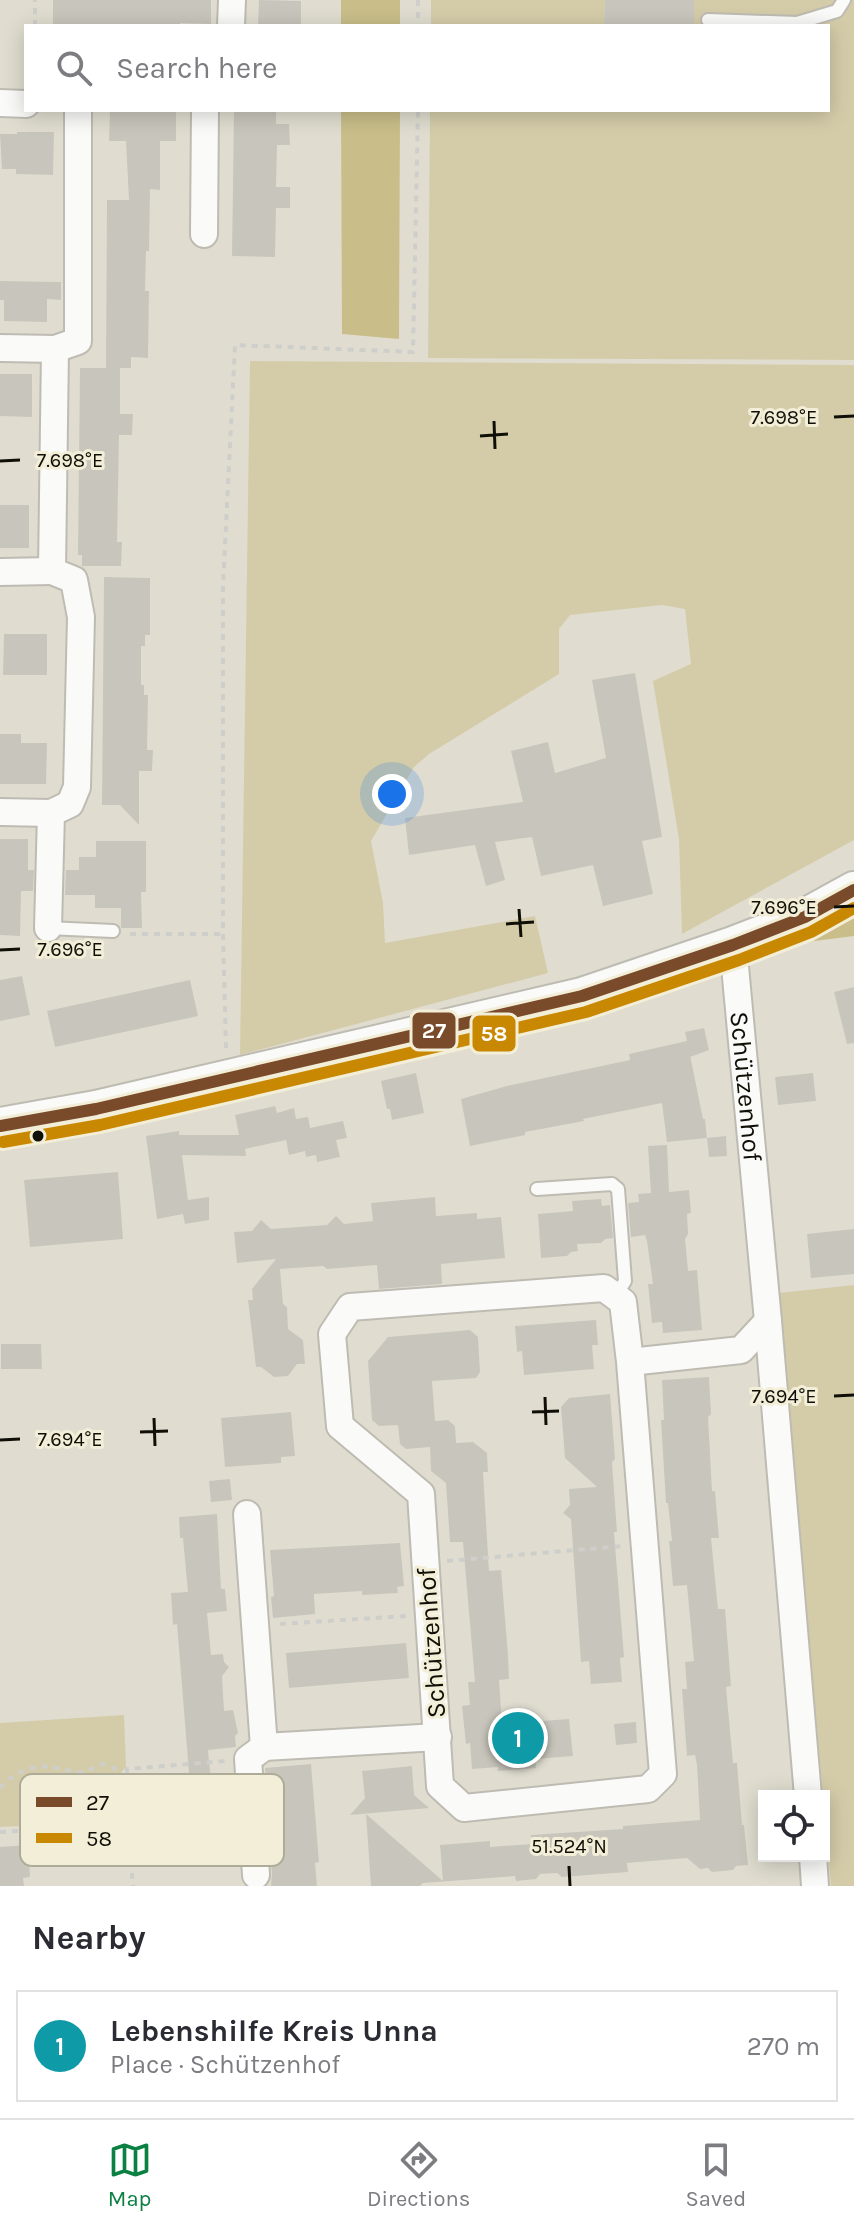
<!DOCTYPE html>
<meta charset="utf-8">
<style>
body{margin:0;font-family:Karla,sans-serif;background:#f7f7f7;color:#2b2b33}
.controls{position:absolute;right:24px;bottom:24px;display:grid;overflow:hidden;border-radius:0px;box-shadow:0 4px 20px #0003}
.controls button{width:72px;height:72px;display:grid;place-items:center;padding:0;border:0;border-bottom:2px solid #e1e1e2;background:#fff;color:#2b2b33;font:40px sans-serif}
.you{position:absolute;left:392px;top:794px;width:28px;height:28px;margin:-20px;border:6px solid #fff;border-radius:50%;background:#1a73e8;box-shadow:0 0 0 12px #1a73e833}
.badge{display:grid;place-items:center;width:52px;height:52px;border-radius:50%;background:#0b8043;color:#fff;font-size:26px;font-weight:700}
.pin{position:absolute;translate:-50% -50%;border:4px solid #fff;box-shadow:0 2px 8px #0006}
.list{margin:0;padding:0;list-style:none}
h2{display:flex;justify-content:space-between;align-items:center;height:104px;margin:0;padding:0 32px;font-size:34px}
h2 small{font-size:26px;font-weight:400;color:#7c7c81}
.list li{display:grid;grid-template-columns:52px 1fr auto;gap:24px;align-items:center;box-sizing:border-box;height:112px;margin:0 16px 16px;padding:0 16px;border:2px solid #e1e1e2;border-radius:0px}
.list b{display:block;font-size:30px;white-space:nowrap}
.list p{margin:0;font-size:26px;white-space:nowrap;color:#7c7c81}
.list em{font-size:26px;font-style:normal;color:#7c7c81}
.icon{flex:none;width:44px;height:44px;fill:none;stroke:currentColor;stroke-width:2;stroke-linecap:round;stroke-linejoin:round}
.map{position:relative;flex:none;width:854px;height:1886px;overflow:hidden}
.search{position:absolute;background:#fff;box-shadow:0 4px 20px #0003;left:24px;right:24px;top:24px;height:88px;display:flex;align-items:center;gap:20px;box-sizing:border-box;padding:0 28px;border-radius:0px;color:#7c7c81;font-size:30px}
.sheet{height:232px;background:#fff}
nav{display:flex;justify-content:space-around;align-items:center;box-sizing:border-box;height:112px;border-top:2px solid #e1e1e2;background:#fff;font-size:22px;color:#7c7c81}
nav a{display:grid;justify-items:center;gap:4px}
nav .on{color:#0b8043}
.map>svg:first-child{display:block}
.green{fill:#d4cca9}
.forest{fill:#c9be8a}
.building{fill:#c8c6bc}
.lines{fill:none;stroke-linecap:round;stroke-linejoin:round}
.lane-casing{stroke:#bebbb2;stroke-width:16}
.street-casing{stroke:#bebbb2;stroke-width:30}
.secondary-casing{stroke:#bebbb2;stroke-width:40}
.path{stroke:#cececa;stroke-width:4;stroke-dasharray:6 6;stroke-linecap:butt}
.lane{stroke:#fafaf8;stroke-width:12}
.street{stroke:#fafaf8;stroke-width:26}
.secondary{stroke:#fafaf8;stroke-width:36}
.bus-1-casing{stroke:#f3eed7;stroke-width:18}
.bus-2-casing{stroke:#f3eed7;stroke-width:18}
.bus-1{stroke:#7a4b2a;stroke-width:12}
.bus-2{stroke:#c98801;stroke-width:12}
.ticks{fill:none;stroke:#100f07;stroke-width:3}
.bus-dot{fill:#100f07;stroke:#f3eed7;stroke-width:3}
.labels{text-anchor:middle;stroke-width:6;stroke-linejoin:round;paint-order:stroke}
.street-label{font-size:26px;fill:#100f07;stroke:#f3eed7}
.key{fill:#f3eed7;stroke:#afab99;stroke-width:2}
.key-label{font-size:22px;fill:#100f07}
.ticks-label{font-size:20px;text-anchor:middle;fill:#100f07;stroke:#f3eed7;stroke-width:6;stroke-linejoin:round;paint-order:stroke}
.line-badge{stroke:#f3eed7;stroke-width:3}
.badge-label{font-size:22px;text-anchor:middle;font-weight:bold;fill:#fff}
</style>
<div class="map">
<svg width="854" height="1886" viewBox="0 0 854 1886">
<rect width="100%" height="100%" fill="#e0ddd0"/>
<g class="green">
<path d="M431 0H605L604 26H431Z"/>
<path d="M694 0H854V360L428 358 430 110H828V26H694Z"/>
<path d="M250 361 854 365V840L682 934 679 839 653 681 691 664 685 609 662 605 570 615 559 629V674L429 754 414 767 371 841 383 903 385 943 535 916 548 973 240 1055Z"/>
<path d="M854 1285V1886H831L778 1293Z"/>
<path d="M124 1715 126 1767 78 1823 0 1827V1723Z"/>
</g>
<g class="forest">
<rect x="341" y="0" width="59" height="26"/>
<path d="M341 110H400L399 339 342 334Z"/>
<path d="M854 912V936L799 943Z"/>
</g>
<g class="building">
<path d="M53 0H211V24L180 23V26H53Z"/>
<path d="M259 0 301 1V26H258Z"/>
<path d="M605 0H694V26H604Z"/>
<path d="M110 110H176V141H160V190L150 189 149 251H146L145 291H149L148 358 131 357V368H113H120V414H133L132 435H119L117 542H122L121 566H82V555H78L80 368H106L107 200H129L126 141H109Z"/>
<path d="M234 110H276V124H289L290 145H277L276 187H290V208H276L275 257 232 256Z"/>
<path d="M17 132H54L53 175 16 174V169H2L0 134H17Z"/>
<path d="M0 281 61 282V300L47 299V322L4 321V300H0Z"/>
<path d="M0 374H32V417L0 416Z"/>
<rect x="0" y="505" width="29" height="43"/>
<path d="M104 577 150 578V635H145V646H141V685H144V695H148L147 750H153L152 771H139V825L120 805H102Z"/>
<path d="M4 634H47V675H3Z"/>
<path d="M635 673 662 837 642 841 653 894 603 906 593 865 541 876 532 837 495 842 505 880 486 886 475 845 409 855 405 818 523 802 511 751 548 742 555 773 606 758 592 680Z"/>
<path d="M0 734H21V743H47L46 784H0Z"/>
<path d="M0 839H28V870H34L33 891H21L20 936 0 935Z"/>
<path d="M96 841H146V892H141L142 928H121V908H95V895H65L66 870H79V857H96Z"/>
<path d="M22 976 30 1015 0 1021V980Z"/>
<path d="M190 980 198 1016 55 1047 47 1011Z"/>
<path d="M854 987V1043L847 1044 834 992Z"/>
<path d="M704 1028 709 1050 690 1057 689 1050 703 1119H705L707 1138 667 1142 662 1103 583 1119 584 1121 525 1132V1135L470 1146 461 1099 507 1086 630 1060 629 1054 687 1041 685 1032Z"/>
<path d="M416 1073 424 1113 392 1120 390 1109H387L381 1081Z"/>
<path d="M813 1073 816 1101 778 1105 775 1077Z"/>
<path d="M275 1106 277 1113 294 1108 296 1119 308 1117 310 1128 343 1121 347 1138 336 1140 340 1157 317 1162 316 1155 306 1157 305 1151 289 1155 286 1140 245 1149 246 1156 182 1155 188 1200 209 1197V1220L185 1224 183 1214 157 1219 146 1136 179 1131V1135H239L235 1115Z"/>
<path d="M726 1136 727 1156 709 1157 707 1138Z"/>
<path d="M667 1145 669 1192 689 1190 691 1213 687 1214 688 1234 685 1239 688 1271 697 1270 702 1330 663 1333 662 1322 652 1323 648 1284H653L647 1241 645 1235 631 1237 628 1203 639 1202 638 1194 651 1193 648 1146Z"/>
<path d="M118 1172 123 1239 30 1247 24 1180Z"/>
<path d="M435 1197 436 1216 477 1213V1219L501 1217 505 1258 441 1264 442 1284 379 1289 377 1265 327 1269 323 1266 280 1269 283 1304 287 1307 288 1329 303 1340 305 1364H297L288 1376 274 1377 261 1367H256L248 1300H253L252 1289 276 1259 237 1263 234 1232 252 1231 261 1220 271 1229 327 1225 336 1216 344 1224 373 1221 371 1203Z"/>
<path d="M601 1199 602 1206 610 1205 613 1238 605 1239 601 1243 577 1244 578 1251 571 1252 567 1256 541 1258 538 1214 573 1211 572 1201Z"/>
<path d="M854 1229V1274L811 1278 807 1234Z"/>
<path d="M596 1320 598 1345H592L594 1369 524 1375 522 1351 517 1352 515 1326Z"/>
<path d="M470 1330 478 1337 480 1372 476 1378 432 1381 435 1421 448 1420 455 1426 456 1443 473 1442 487 1453 488 1472H483L489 1571 501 1570 508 1655 509 1679 499 1680 502 1724 569 1719 573 1756 535 1759 536 1768 498 1771V1767L472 1769 470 1743 466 1744 462 1706 470 1705 468 1682H475L463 1542H450L446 1483 431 1471 430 1447 406 1449 400 1444 398 1425 379 1426 372 1420 368 1361 388 1337Z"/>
<path d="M1 1344H41L42 1369H1Z"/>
<path d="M709 1377 711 1414 708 1417 712 1491H715L719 1538H711L718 1609H725L731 1686 726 1687 733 1763H737L742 1825H744L748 1865 736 1866 733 1870 712 1872 708 1868 700 1869 687 1858 627 1863 628 1872 562 1877 557 1873 540 1874 536 1879 516 1881 515 1876 423 1883 420 1886H371L366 1814 443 1881 440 1845 490 1841V1847L532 1844 531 1835 623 1829V1826L700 1820 697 1765 695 1755 687 1756 682 1689H687L685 1662 694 1661 687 1585 673 1586 669 1541H672L668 1503H666L661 1420H664L662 1380Z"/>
<path d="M610 1394 615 1459 612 1462 617 1532H614L624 1657 620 1658 622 1682 591 1684 589 1661 581 1662 571 1519 563 1513 570 1505 569 1489 597 1487 565 1458 561 1407 569 1398Z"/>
<path d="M291 1412 295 1456 281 1457V1463L225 1467 221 1418Z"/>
<path d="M230 1479 232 1500 211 1502 209 1481Z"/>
<path d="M217 1514 221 1589H225L227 1611 207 1613 211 1655 223 1654 224 1662 229 1667 222 1676 224 1711 233 1710 238 1733 235 1736 236 1747 208 1750 212 1793 204 1794 209 1847 188 1849 189 1859 169 1861 164 1797 137 1799 135 1778 189 1773 177 1624 173 1625 171 1593 188 1592 183 1538H180L179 1517Z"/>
<path d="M400 1543 404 1586 397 1587 398 1593 362 1595V1591L314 1594 315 1614 273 1618 271 1597 274 1596 270 1550Z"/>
<path d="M406 1643 409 1678 289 1688 286 1653Z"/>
<path d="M636 1722 637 1743 616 1745 614 1724Z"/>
<path d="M311 1764 319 1862 315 1863 317 1886H271L272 1874 265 1768Z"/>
<path d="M412 1766 414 1795 429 1808 350 1815 365 1798 362 1771Z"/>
<path d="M28 1845 30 1877 23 1878 24 1886H0V1847Z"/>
</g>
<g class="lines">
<g class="lane-casing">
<g id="lane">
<path d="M708 20 797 23 837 11 844 0"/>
<path d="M48 928 113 931"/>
<path d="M537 1189 612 1184 618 1189 625 1281 616 1296"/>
</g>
</g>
<g class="street-casing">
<g id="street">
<path d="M231 26 232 0"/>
<path d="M0 103 26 104"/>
<path d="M204 234 205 110"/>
<path d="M0 348 55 349"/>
<path d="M0 572 52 571"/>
<path d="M0 812 51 813"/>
<path d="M48 928 51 813 70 804 77 787 81 617 74 580 52 571 55 349 78 341V110"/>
<path id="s1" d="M733 945 768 1321 808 1796"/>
<path d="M630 1362 663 1774 648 1789 464 1808 440 1786 421 1494 340 1426 332 1334 350 1307 604 1288 623 1302 630 1362 741 1350 768 1321"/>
<path d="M247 1514 264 1747 438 1737"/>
<path d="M813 1856 815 1886"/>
<path d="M256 1875 248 1759 264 1747"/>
</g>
</g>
<g class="secondary-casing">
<path id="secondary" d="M0 1126 96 1109 582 996 733 945 805 917 854 890"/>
</g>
<g class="path">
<path d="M418 0V26"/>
<path d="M35 26V0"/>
<path d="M130 934H222"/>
<path d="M226 1048 223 934V586L235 345 413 352 418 110"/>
<path d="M447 1561 622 1546"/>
<path d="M280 1624 407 1616"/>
<path d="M0 1788C17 1769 37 1763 62 1769 69 1770 74 1773 81 1772 89 1771 96 1766 104 1764L114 1768 122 1775"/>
<path d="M128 1825 133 1886"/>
<path d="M77 1827 122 1774"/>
<path d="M0 1832 128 1825 127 1769 226 1761"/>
</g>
<use href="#lane" class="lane"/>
<use href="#street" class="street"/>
<use href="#secondary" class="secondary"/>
<g class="bus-1-casing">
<path id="bus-1" d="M0 1126 96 1109 582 996 733 945 805 917 854 890"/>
</g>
<g class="bus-2-casing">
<path id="bus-2" d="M3 1142 100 1125 586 1012 739 960 811 932 854 908"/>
</g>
<use href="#bus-1" class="bus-1"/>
<use href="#bus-2" class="bus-2"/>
</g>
<path class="ticks" d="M834 417 854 416M494 421 495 449M480 436 508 434M0 461 20 460M834 907 854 906M519 909 521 937M506 924 534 922M0 950 20 949M834 1396 854 1395M545 1397 546 1425M532 1412 559 1411M154 1418 155 1446M140 1432 168 1431M0 1440 20 1439M569 1866 570 1886"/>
<circle class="bus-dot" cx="38" cy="1136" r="7"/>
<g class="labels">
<g class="street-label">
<text dy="9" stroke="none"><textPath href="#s1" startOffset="142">Schützenhof</textPath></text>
<text transform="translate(431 1643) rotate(-94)" y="9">Schützenhof</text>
</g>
</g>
<rect x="20" y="1774" width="264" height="92" rx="12" class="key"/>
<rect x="36" y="1797" width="36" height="10" fill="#7a4b2a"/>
<rect x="36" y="1833" width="36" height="10" fill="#c98801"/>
<g class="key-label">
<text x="86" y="1810">27</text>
<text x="86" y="1846">58</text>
</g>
<g class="ticks-label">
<text x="784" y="424">7.698°E</text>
<text x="70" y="467">7.698°E</text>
<text x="784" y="914">7.696°E</text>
<text x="70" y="956">7.696°E</text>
<text x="784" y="1403">7.694°E</text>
<text x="70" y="1446">7.694°E</text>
<text x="569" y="1853">51.524°N</text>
</g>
<g class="line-badge">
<rect x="411" y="1011" width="46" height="39" rx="8" fill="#7a4b2a"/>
<rect x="471" y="1014" width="46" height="39" rx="8" fill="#c98801"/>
</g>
<g class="badge-label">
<text x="434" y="1038">27</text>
<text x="494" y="1041">58</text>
</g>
</svg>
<div class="controls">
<button><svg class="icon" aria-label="locate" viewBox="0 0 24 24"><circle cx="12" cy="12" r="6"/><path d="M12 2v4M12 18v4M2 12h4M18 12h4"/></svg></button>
</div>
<div class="you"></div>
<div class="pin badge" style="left:518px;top:1738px;background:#0f9aa8">1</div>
<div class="search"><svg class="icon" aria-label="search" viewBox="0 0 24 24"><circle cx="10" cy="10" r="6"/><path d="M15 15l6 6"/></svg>Search here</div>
</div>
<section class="sheet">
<h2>Nearby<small></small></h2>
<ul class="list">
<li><span class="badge" style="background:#0f9aa8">1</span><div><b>Lebenshilfe Kreis Unna</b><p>Place · Schützenhof</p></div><em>270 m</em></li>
</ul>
</section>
<nav>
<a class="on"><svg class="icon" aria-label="map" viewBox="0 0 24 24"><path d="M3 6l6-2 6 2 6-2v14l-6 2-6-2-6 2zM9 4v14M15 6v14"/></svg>Map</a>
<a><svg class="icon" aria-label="directions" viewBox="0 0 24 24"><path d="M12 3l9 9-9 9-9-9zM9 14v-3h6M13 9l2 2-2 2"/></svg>Directions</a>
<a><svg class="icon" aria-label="saved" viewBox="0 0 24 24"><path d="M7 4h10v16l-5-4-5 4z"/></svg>Saved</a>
</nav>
